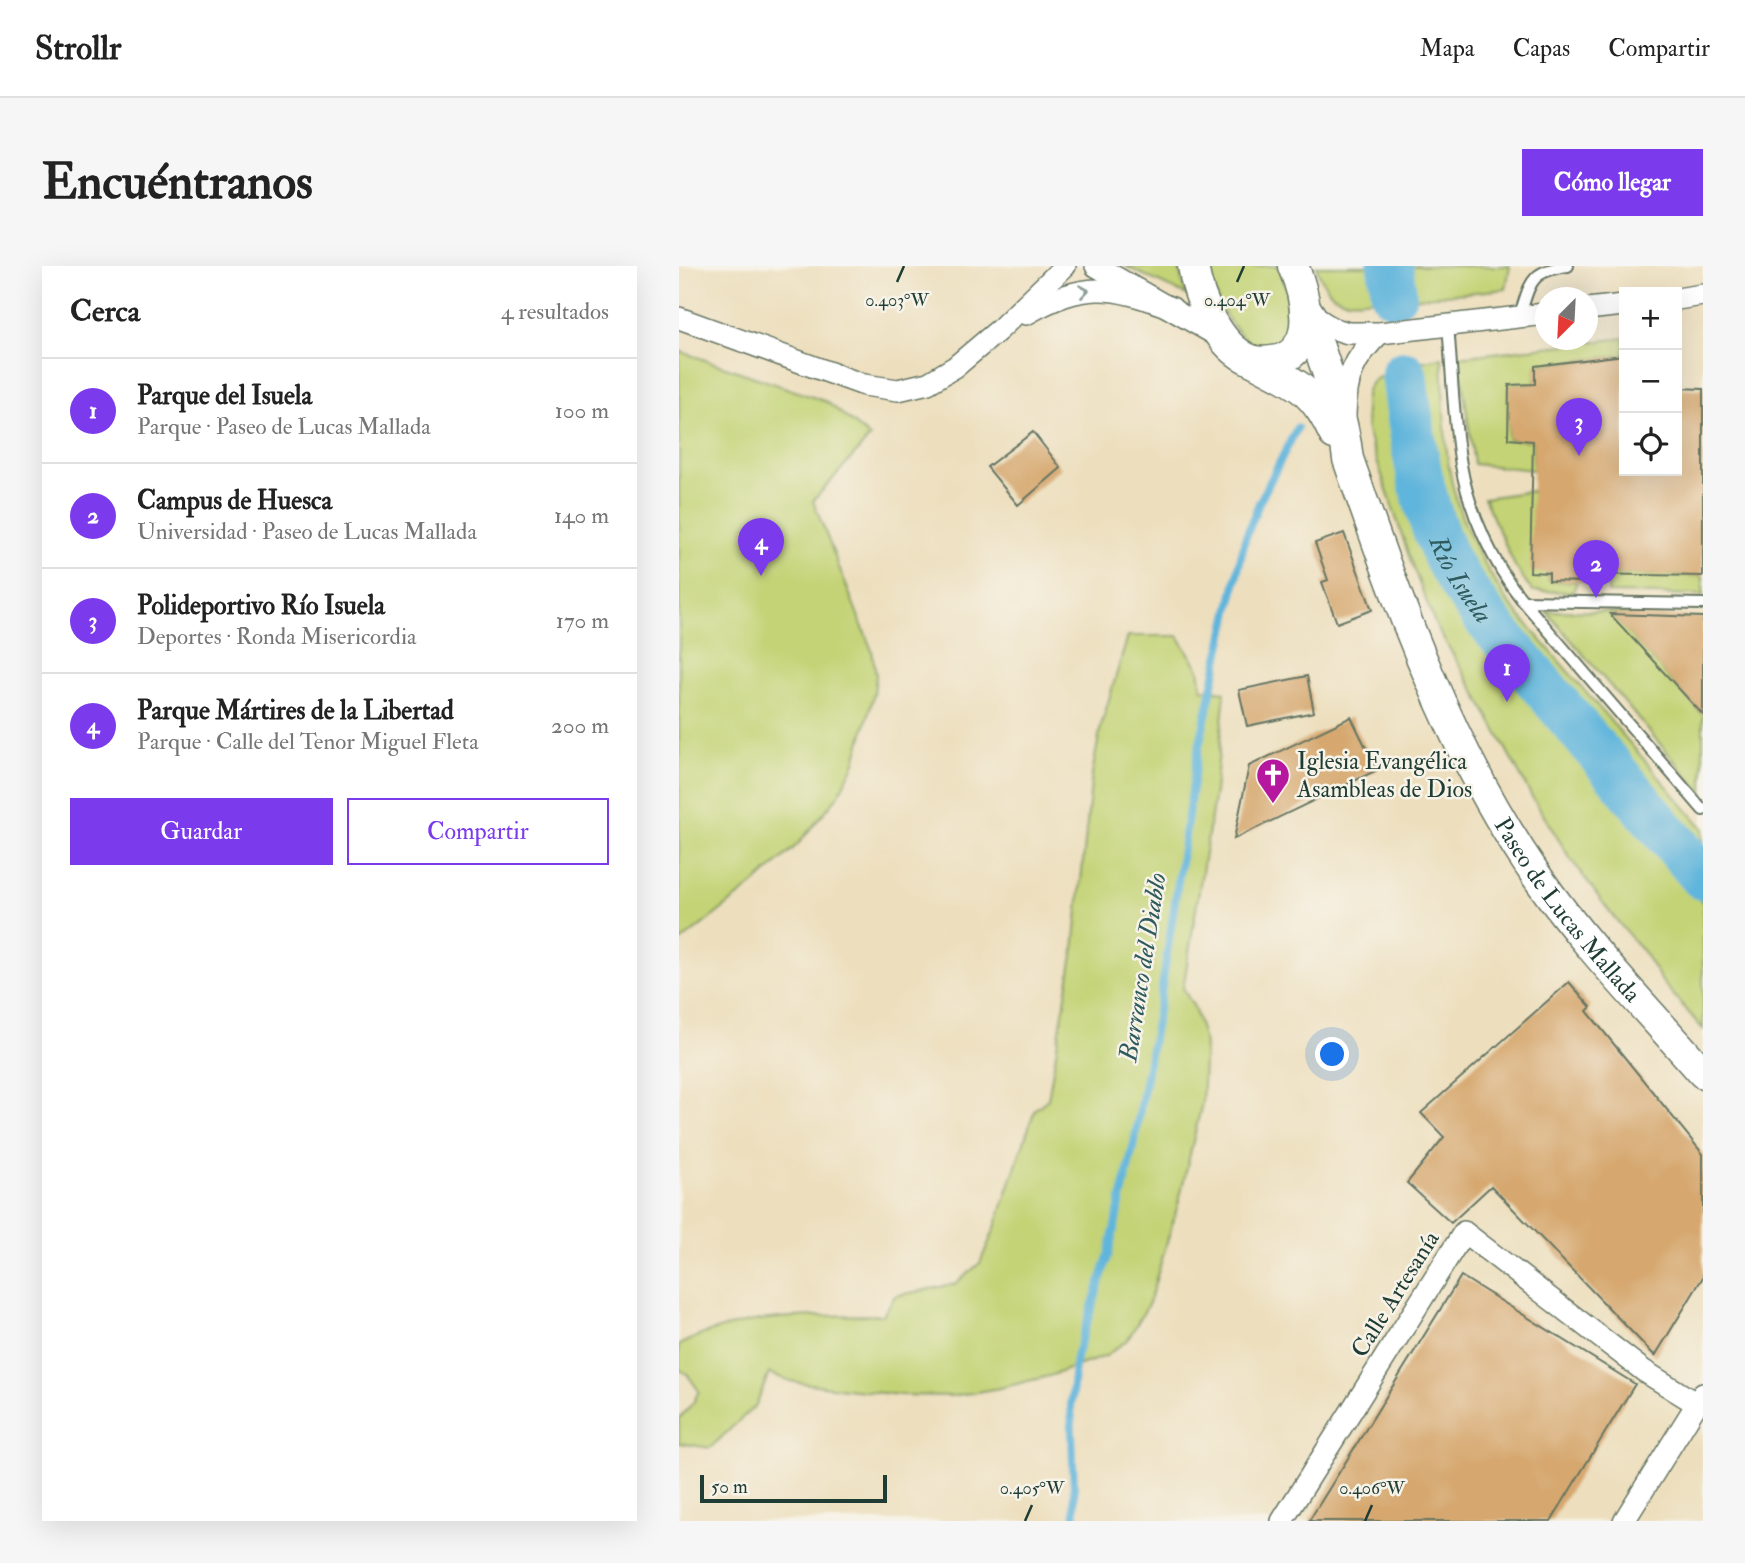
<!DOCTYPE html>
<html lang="es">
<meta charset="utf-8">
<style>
body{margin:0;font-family:"IM FELL Double Pica",serif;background:#f6f6f6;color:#222}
.controls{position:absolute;right:21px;top:21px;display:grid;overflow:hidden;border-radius:0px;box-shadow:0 7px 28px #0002}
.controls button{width:63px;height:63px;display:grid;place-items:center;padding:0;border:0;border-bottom:2px solid #e0e0e0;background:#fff;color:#222;font:35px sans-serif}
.compass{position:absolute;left:856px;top:21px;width:63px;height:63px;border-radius:50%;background:#fff;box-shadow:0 7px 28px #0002;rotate:204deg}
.scale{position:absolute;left:21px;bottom:18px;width:187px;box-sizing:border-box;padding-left:7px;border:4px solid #1f3d34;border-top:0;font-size:19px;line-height:24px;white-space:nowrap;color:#1f3d34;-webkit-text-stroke:5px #f7f3e8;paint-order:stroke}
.you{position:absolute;left:654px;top:789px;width:24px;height:24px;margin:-18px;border:5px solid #fff;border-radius:50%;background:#1a73e8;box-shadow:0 0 0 10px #1a73e833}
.badge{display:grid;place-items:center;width:46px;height:46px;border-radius:50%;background:#7c3aed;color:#fff;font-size:23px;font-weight:700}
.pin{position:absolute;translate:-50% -58px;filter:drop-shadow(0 2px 4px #0008)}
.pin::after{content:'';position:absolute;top:37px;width:24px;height:21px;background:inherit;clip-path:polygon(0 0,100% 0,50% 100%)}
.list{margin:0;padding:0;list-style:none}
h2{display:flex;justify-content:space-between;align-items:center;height:91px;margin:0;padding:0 28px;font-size:30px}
h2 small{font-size:23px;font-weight:400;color:#767676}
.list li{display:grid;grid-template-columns:46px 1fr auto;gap:21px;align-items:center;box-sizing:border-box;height:105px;padding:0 28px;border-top:2px solid #e0e0e0}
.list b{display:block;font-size:26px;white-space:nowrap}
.list p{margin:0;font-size:23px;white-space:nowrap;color:#767676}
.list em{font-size:23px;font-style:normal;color:#767676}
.actions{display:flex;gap:14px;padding:21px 28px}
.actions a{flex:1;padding:16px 0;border:2px solid #7c3aed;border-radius:0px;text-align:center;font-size:24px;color:#7c3aed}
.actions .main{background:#7c3aed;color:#fff}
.icon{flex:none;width:38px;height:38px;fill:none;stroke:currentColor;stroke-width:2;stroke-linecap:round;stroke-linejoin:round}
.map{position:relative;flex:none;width:1024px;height:1255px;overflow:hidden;border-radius:0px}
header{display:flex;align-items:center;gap:42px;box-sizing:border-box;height:98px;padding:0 35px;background:#fff;border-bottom:2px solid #e0e0e0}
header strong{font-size:33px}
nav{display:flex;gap:38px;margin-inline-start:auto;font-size:24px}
.intro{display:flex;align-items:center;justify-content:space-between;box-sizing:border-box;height:168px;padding:0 42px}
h1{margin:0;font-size:49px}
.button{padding:18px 32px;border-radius:0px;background:#7c3aed;color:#fff;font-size:24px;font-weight:700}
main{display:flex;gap:42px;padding:0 42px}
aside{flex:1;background:#fff;border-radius:0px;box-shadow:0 7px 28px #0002}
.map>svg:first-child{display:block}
.green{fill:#c3d375;stroke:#718854;stroke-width:2}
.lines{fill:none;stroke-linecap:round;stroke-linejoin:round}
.stream{stroke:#60b5dc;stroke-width:8}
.river{stroke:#60b5dc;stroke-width:46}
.building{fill:#d6a76e}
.service-casing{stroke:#677664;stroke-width:14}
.minor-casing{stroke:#677664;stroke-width:24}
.secondary-casing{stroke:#677664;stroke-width:33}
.service{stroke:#fff;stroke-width:10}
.minor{stroke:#fff;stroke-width:21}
.secondary{stroke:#fff;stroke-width:30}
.oneway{stroke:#8f9e9a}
.ticks{fill:none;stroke:#1f3d34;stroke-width:2.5}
.labels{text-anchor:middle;stroke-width:5;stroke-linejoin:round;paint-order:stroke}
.poi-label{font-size:24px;fill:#1f3d34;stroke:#f7f3e8;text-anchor:start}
.street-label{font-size:24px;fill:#1f3d34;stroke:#f7f3e8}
.water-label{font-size:26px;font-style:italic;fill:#2f5b5e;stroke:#f7f3e8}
.ticks-label{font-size:18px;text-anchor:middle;fill:#1f3d34;stroke:#f7f3e8;stroke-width:5;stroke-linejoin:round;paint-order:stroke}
</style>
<header>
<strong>Strollr</strong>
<nav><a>Mapa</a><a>Capas</a><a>Compartir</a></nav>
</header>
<div class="intro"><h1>Encuéntranos</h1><a class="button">Cómo llegar</a></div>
<main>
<aside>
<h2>Cerca<small>4 resultados</small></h2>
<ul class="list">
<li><span class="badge">1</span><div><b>Parque del Isuela</b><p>Parque · Paseo de Lucas Mallada</p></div><em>100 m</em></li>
<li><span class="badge">2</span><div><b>Campus de Huesca</b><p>Universidad · Paseo de Lucas Mallada</p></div><em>140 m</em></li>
<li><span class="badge">3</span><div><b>Polideportivo Río Isuela</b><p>Deportes · Ronda Misericordia</p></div><em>170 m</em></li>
<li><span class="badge">4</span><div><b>Parque Mártires de la Libertad</b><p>Parque · Calle del Tenor Miguel Fleta</p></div><em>200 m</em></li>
</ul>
<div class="actions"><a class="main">Guardar</a><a>Compartir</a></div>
</aside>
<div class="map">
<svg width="1024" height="1255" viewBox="0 0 1024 1255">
<rect width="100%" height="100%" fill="#f7f3e8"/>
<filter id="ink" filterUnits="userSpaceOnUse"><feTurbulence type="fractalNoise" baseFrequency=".0143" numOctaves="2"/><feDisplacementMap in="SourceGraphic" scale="14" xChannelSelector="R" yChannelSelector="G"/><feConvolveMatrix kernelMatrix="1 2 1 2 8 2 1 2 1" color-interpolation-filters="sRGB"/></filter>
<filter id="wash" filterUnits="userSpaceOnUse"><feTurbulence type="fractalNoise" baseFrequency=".00686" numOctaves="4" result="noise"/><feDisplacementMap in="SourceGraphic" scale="28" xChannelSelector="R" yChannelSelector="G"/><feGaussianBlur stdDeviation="1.57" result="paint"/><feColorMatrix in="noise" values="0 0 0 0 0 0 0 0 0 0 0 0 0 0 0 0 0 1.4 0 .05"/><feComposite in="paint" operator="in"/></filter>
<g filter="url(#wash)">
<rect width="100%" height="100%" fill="#eddfbe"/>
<g class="green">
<path d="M446 0H499L507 29Z"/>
<path d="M527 0H599C608 18 623 68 600 79 593 82 584 81 577 81 546 59 537 35 527 0Z"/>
<path d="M637 0H691L695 33C661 37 650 35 637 0Z"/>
<path d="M733 0H831L827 23 736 32Z"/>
<path d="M945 72V89L857 100 856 118 831 119 829 173 854 175V204L795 198 780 91Z"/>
<path d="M0 85 148 136 191 171 134 235 193 385 197 409 195 428 175 499 159 530 119 578 74 619 0 677Z"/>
<path d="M763 92C765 128 764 166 770 202 778 252 801 294 829 336L1024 562V588L824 350 797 314 777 280 762 237 752 196 745 104 744 95Z"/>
<path d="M705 108H712C716 147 716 188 726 226 739 278 765 322 795 365L1024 637V763L984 717 966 688 933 649 891 592 852 529 795 424 757 360 732 296 688 165 686 135 688 124 694 115Z"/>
<path d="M853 225 870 315 898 316 894 326 853 325 836 300 805 232Z"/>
<path d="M929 308 1024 310V329L929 327Z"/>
<path d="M867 345 959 346V349L932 348 1024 449V528Z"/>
<path d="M449 370H499L520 403 523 423 546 426 536 526 504 723 515 741 526 778 523 837 500 935 470 1037 449 1073 427 1090 370 1110 321 1122 274 1130 221 1129 158 1122 111 1115 90 1107 77 1139 31 1182 0 1177V1153L14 1137 20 1125 8 1108 0 1103V1079C63 1046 135 1050 204 1049L216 1030 276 1018 301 997 316 962 356 843 369 833 395 683 413 508 422 460Z"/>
</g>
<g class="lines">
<path class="stream" d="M396 1255 392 1138 397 1091 429 990 455 877 481 734 518 490 566 273 580 237 618 162"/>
<g class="river">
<path d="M711 0 715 28"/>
<path id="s1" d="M725 108C733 169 740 230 765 287 776 311 793 333 809 355L1024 611"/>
</g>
</g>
<g id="blocks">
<g class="building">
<path d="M945 89V205H998V122L1024 123V310L907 308V316L870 315V307L851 306 854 175 829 173 830 119 856 118V100Z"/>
<path d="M354 166 382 202 339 239 308 201Z"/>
<path d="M665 267 693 344 658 357 643 316 649 314 636 277Z"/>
<path d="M931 348 1024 351V449Z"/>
<path d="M628 410 635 446 568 460 560 424Z"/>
<path d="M672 451 698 504 555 573 570 500Z"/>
<path d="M890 716 912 741 908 745 1024 888V1011L976 1090 812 920 772 957 728 917 765 871 742 847Z"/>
<path d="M782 1010 956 1118 924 1170 872 1255H630Z"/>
</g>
</g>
</g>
<g filter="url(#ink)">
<use href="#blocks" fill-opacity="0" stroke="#677664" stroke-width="2"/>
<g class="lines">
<g class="service-casing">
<g id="service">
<path d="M840 51C852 18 849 5 889 0"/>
<path d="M769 59C773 105 774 153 782 199 790 246 814 298 844 335L1024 544"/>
<path d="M844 335 1024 338"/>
</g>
</g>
<g class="minor-casing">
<g id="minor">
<path d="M417 0 539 70"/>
<path d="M998 33 1024 29"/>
<path d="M629 38 639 53 653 62 669 67H701L866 48"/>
<path d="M908 43 945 39"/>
<path d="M347 48C406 15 431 19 493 42"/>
<path d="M0 52 185 119 219 124 249 117 276 101 321 63 386 0"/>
<path d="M666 149C667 111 674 93 701 67"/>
<path d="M603 1255 785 966 965 1105 1018 1138"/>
<path d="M945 1255 1024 1128"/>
</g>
</g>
<g class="secondary-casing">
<g id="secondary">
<path d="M514 0C519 32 539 81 572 94 581 97 590 96 599 94 640 83 626 28 614 0"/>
<path id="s2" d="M626 41C643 91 663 141 669 193 720 339 770 484 859 612 907 681 969 744 1024 807"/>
<path d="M572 94C615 117 634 121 655 168"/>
</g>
</g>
<use href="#service" class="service"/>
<use href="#minor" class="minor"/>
<use href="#secondary" class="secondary"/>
</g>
<defs><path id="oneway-chevron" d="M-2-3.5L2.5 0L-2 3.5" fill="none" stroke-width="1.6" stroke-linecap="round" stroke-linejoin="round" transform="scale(1.75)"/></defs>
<use class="oneway" href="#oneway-chevron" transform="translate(405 25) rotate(-9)"/>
</g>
<path class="ticks" d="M218 16 225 0M558 16 565 0M346 1255 353 1239M686 1255 693 1239"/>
<defs>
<g id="church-pin" transform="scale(1.75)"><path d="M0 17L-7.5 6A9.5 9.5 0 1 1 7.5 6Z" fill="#b5179e" stroke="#f7f3e8"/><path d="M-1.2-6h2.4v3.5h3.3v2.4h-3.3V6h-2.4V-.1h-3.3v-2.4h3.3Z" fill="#fff"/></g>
</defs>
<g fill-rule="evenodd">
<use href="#church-pin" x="594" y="509"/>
</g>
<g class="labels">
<g class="poi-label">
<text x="618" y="503">Iglesia Evangélica<tspan x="618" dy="28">Asambleas de Dios</tspan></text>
</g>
<g class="street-label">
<text dy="8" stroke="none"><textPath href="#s2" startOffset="663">Paseo de Lucas Mallada</textPath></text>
<text transform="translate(716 1028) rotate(-58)" y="8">Calle Artesanía</text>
</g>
<g class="water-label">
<text dy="9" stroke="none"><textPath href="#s1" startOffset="215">Río Isuela</textPath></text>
<text transform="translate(463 701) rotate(-81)" y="9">Barranco del Diablo</text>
</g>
</g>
<g class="ticks-label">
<text x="218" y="40">0.403°W</text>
<text x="558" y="40">0.404°W</text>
<text x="353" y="1228">0.405°W</text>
<text x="693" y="1228">0.406°W</text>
</g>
</svg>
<div class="controls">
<button>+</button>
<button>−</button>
<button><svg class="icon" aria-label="locate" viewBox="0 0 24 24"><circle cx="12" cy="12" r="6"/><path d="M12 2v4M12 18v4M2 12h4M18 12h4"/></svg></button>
</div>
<svg class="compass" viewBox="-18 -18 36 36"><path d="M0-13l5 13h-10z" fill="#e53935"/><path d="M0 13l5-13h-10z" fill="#767676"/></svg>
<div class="scale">50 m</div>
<div class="you"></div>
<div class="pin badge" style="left:828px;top:436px">1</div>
<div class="pin badge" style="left:917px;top:332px">2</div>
<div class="pin badge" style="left:900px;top:190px">3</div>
<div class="pin badge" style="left:82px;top:310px">4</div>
</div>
</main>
